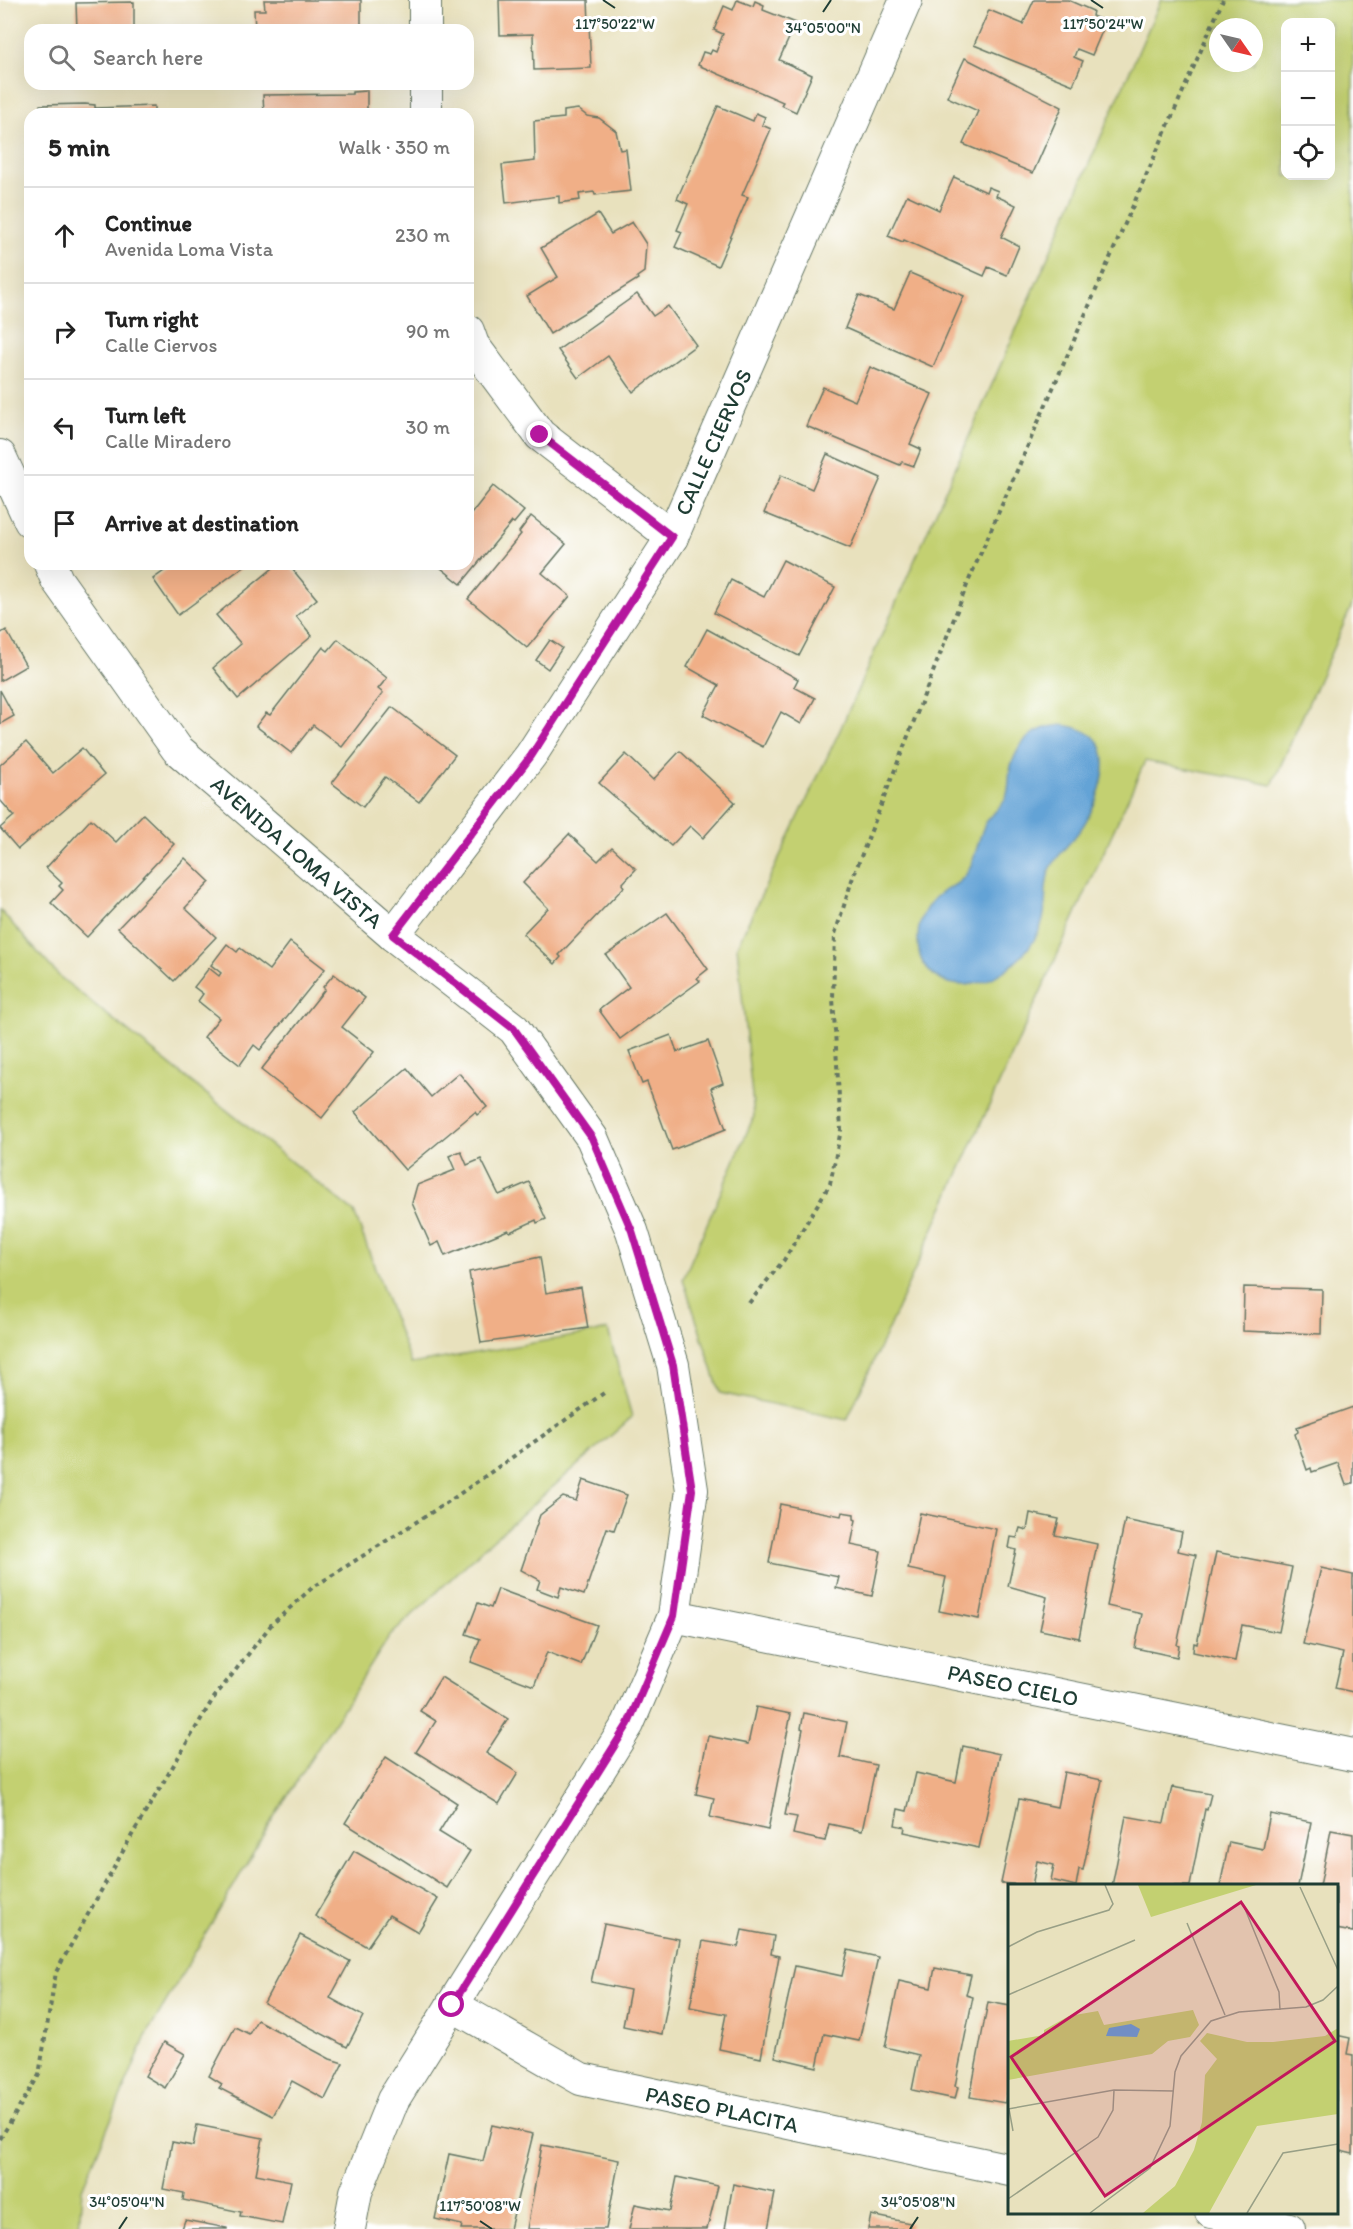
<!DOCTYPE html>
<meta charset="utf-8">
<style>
body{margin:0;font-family:Itim,sans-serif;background:#f2f2f2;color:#222}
.controls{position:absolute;right:18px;top:18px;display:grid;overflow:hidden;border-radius:12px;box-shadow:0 6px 24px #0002}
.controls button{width:54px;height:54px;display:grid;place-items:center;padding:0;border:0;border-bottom:2px solid #e0e0e0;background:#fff;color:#222;font:30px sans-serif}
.compass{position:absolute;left:1209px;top:18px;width:54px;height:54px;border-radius:50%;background:#fff;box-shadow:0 6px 24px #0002;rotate:124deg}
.stop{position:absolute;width:18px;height:18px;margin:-14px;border:4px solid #b5179e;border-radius:50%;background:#fff}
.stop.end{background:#b5179e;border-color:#fff;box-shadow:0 2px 6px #0008}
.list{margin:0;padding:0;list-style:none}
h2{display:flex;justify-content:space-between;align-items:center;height:78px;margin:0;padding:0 24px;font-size:26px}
h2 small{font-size:20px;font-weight:400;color:#767676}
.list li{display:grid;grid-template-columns:39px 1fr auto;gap:18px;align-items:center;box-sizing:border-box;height:96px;padding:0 24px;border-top:2px solid #e0e0e0}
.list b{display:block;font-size:22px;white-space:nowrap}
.list p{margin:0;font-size:20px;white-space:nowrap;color:#767676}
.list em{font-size:20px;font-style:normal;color:#767676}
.icon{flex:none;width:33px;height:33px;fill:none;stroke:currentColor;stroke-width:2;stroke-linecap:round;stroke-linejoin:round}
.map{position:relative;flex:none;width:1353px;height:2229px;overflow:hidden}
.search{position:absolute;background:#fff;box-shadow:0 6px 24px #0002;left:24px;top:24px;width:450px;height:66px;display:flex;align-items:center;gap:15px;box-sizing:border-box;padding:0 21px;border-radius:18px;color:#767676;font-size:22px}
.panel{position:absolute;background:#fff;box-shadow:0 6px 24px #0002;left:24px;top:108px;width:450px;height:462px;border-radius:18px}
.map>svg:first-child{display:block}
.green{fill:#c3d071;stroke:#718652;stroke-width:1.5;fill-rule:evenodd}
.water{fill:#63a3d6;stroke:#417085;stroke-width:1.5}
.building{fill:#f0af87}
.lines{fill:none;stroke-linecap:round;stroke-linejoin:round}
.street-casing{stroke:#657664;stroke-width:34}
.path{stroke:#657664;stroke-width:4;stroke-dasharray:4.5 4.5;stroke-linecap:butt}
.street{stroke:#fff;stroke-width:32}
.route{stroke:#b5179e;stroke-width:8}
.ticks{fill:none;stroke:#1f3d34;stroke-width:2}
.labels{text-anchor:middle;stroke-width:6;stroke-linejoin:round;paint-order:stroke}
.street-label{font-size:22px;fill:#1f3d34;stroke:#fff}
.inset-road{fill:none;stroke:#989f86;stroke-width:1.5}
.view{fill:#c2185b;fill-opacity:0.15;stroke:#c2185b;stroke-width:3}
.inset-edge{fill:none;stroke:#1f3d34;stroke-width:3}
.ticks-label{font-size:15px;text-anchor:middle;fill:#1f3d34;stroke:#fff;stroke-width:6;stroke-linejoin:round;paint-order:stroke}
</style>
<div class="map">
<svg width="1353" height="2229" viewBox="0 0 1353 2229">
<rect width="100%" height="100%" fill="#fff"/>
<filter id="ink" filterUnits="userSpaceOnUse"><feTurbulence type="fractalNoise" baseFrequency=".0167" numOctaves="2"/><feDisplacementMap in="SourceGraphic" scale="12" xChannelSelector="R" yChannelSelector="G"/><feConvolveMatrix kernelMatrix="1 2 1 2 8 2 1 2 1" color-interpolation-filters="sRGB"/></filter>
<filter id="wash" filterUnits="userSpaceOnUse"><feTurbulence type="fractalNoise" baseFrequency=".008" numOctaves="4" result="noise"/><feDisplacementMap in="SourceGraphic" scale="24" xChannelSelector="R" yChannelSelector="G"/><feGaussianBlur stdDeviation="1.35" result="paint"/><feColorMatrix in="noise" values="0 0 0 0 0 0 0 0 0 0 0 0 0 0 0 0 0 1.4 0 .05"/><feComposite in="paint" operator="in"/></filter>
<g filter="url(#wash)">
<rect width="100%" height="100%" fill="#e8e1bd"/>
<g class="green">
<path d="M1161 0H1353V603L1272 785 1145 761 847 1420 720 1393 683 1279 754 1116 737 946 840 730ZM1286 22H1330V176H1286ZM1218 27H1254V63H1218Z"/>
<path d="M0 910 60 977 354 1212 411 1364 608 1330 632 1417 487 1545 389 1637 275 1815 146 2036 82 2189 79 2229H0Z"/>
</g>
<path class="water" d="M1063 725C1074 727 1084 729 1093 736 1116 756 1098 800 1086 821 1076 840 1057 852 1049 872 1043 889 1048 909 1041 926 1027 960 987 993 949 983 936 979 924 969 920 956 914 932 921 906 942 892 953 886 964 881 969 869 976 856 978 840 984 826 989 816 1001 808 1006 797 1010 788 1008 776 1011 766 1020 738 1035 727 1063 725Z"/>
<g id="blocks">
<g class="building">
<path d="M264 0H361V30H255L254 10H265Z"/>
<path d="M499 0H588L591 68 534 70 533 34 500 35Z"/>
<path d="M737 0 753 6 755 1 764 5 763 10 796 23 779 60 812 75 796 112 781 105 783 102 698 65 703 52 710 54 712 50 716 52 723 34 714 30 724 6 733 10Z"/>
<path d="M1034 0H1068L1093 11 1092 16 1106 22 1092 55 1077 49 1074 57 1083 61 1073 85 974 45 989 10 1023 24Z"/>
<path d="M134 2V30H77L76 3Z"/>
<path d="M965 58 1062 107 1033 173 963 144 978 111 947 97Z"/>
<path d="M367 91V114H264L263 95 352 94V92Z"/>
<path d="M85 104 95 105V108L154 106V114H40V105Z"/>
<path d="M718 106 753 121 756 113 765 117 762 125 771 129 742 195 748 197 718 266 675 247 682 232 677 230 688 204 677 199Z"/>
<path d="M578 109 587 116 599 118 616 131 620 150 626 149 631 191 595 195 594 192 579 194 580 200 559 203V196L506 203 502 165 535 161 534 121 564 118V111Z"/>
<path d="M954 177 986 192 988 187 998 191 996 196 1016 205 1001 237 1019 246 1007 275 988 267 984 276 904 240 903 242 888 236 907 195 939 210Z"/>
<path d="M598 214 611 234 632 222 646 244 644 272 637 277 638 279 550 334 527 296 558 277 541 248Z"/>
<path d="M910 273 964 296 933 367 845 328 859 295 894 309Z"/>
<path d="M637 294 653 316 668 306 696 345 633 392 608 356 578 378 558 350Z"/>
<path d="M870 367 932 394 910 444 921 449 914 466 902 462 900 465 806 426 823 387 855 401Z"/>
<path d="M827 454 881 478 850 548 764 513 781 475 812 489Z"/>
<path d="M493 486 524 511 514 523 512 522 461 584 436 564H468V512L471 514Z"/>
<path d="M531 516 566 544 542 573 570 596 527 648 468 599 521 534 519 532Z"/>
<path d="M783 560 835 587 799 656 714 613 731 580 764 597Z"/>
<path d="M174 564H247L178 615 153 579Z"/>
<path d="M278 564H288L317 599 296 616 312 636 238 699 213 668 241 644 216 615Z"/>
<path d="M707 629 798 679 794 687 815 698 801 724 781 712 763 747 703 715 719 685 687 667Z"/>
<path d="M6 630 26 666 0 681V634Z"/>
<path d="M338 639 387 678 378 689 383 693 342 747 313 725 291 753 256 726 266 713 270 715 323 647 328 651Z"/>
<path d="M550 640 562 648 548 669 536 660Z"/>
<path d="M0 690 14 716 0 724Z"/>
<path d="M392 707 455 755 419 802 385 777 363 807 332 783Z"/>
<path d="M26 742 53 773 82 748 104 775 18 849 0 828 14 816 0 800V765Z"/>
<path d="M680 751 735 802 703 838 690 826 671 846 599 783 626 754 653 780Z"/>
<path d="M143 814 174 844 87 937 51 903 63 890 59 886 62 883 46 868 91 819 116 842Z"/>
<path d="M569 834 598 861 612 847 636 869 622 884 624 887 559 955 561 957 555 964 523 934 548 908 523 883Z"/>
<path d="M185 858 210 882 185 908 216 937 174 981 118 928Z"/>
<path d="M667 913 708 969 697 978 700 981 620 1039 599 1010 629 987 606 955Z"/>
<path d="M290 942 325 969 260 1050 254 1045 240 1065 204 1037 219 1018 198 1001 203 994 194 987 209 968 219 976 221 973 211 965 227 944 237 952 240 948 269 970Z"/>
<path d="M334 974 365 998 342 1027 374 1052 322 1118 261 1070 325 989 323 987Z"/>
<path d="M671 1035 677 1052 708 1041 723 1083 711 1088 726 1129 672 1150 647 1082 642 1084 629 1051Z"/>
<path d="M407 1068 431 1097 459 1073 487 1107 477 1115 475 1112 405 1170 355 1112Z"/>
<path d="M461 1151 467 1165 481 1159 499 1195 529 1182 546 1219 537 1223 536 1220 510 1232 508 1230 445 1256 439 1242 431 1246 412 1203 417 1185 455 1170 449 1156Z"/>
<path d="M540 1257 546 1293 581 1287 588 1328 481 1343 469 1272Z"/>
<path d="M1244 1287 1322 1289 1321 1334 1243 1331Z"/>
<path d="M1353 1407V1483L1346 1485 1338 1463 1312 1472 1311 1468 1307 1470 1295 1434 1298 1432 1297 1427Z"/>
<path d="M583 1480 627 1495 614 1530 607 1528 584 1595 561 1587 558 1597 537 1589 540 1580 521 1570 540 1515 563 1497 576 1501Z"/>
<path d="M780 1504 841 1516 842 1512 854 1514V1519L856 1520 851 1545 881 1551 872 1596 836 1588 839 1577 769 1563Z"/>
<path d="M920 1513 996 1529 979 1619 939 1611 946 1577 908 1569Z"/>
<path d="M1030 1513 1059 1519 1055 1535 1097 1544 1079 1638 1040 1630 1047 1597 1008 1586 1016 1550 1009 1548 1011 1537 1017 1538 1020 1528 1027 1530Z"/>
<path d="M1125 1520 1182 1532 1178 1551 1196 1555 1177 1645 1179 1646 1177 1657 1135 1648 1142 1614 1107 1606Z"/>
<path d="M1216 1552 1292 1567 1279 1632 1242 1625 1235 1661 1193 1652 1194 1643 1197 1644Z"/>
<path d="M1321 1568 1353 1575V1692L1335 1688 1343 1653 1303 1644Z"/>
<path d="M498 1589 597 1625 581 1665 547 1652 534 1686 471 1662 480 1639 466 1634 478 1603 491 1608Z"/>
<path d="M441 1677 508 1719 486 1753 518 1773 499 1804 416 1752 436 1721 420 1711Z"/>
<path d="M756 1707 791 1714 768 1830 710 1817 714 1798 696 1794 708 1736 748 1744Z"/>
<path d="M804 1713 847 1722 840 1757 876 1765 862 1831 829 1824 825 1841 793 1834 797 1817 785 1815 803 1729 801 1728Z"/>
<path d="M963 1746 1000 1754 979 1848 904 1832 905 1827 895 1825 898 1809 907 1811 916 1773 956 1782Z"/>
<path d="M386 1757 457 1803 439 1832 470 1851 447 1888 345 1823Z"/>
<path d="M1064 1772 1102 1780 1083 1870 1079 1869 1076 1886 1051 1880 1054 1865 1037 1861 1032 1886 1001 1883 1019 1799 1057 1807Z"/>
<path d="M1172 1787 1211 1794 1207 1810 1205 1809 1190 1886H1112L1126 1816 1164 1823Z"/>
<path d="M1270 1814 1311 1822 1298 1886H1220L1229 1842 1263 1849Z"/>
<path d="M1331 1830 1353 1834V1932L1336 1929V1886H1320Z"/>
<path d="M354 1851 438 1899 418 1932 389 1915 367 1947 315 1916Z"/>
<path d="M604 1924 679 1939 662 2034 623 2026 630 1990 591 1982Z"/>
<path d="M742 1930 774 1936 771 1954 779 1956 761 2058 719 2049 726 2014 690 2007 703 1941 738 1947Z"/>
<path d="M300 1935 350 1961 330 1998 363 2016 347 2047 264 2003Z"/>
<path d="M848 1950 878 1957 859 2041 824 2034 817 2067 775 2057 795 1966 842 1976Z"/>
<path d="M935 1968 971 1975 966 1995 973 1997 955 2086 958 2087 955 2099 912 2090 919 2055 885 2047 899 1981 931 1988Z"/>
<path d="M988 2002 1010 2006V2081L1005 2103 970 2097Z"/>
<path d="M257 2020 330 2059 343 2063 325 2099 292 2081 273 2116 219 2088 222 2084 209 2076 235 2027 249 2034Z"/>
<path d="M1336 2035 1350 2038 1347 2054 1353 2055V2154L1336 2150Z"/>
<path d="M164 2042 185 2054 165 2088 145 2076Z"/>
<path d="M197 2125 263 2138 256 2174 291 2181 282 2224 240 2216 241 2212 183 2200 184 2193 163 2189 172 2142 193 2146Z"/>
<path d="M492 2125 533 2134 510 2229H461L462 2225 435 2219 449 2154 483 2161Z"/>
<path d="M542 2145 619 2160 606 2229H527Z"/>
<path d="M677 2177 718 2186 707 2229H629L635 2204 670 2211Z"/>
<path d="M733 2184 775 2193 768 2229H725Z"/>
<path d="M871 2215 910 2223 909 2229H868Z"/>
<path d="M185 2220 227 2228V2229H182Z"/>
</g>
</g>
</g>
<g filter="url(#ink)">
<use href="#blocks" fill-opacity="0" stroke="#657664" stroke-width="1.5"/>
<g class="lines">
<g class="street-casing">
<g id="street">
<path d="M425 0V30"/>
<path d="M426 84V114"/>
<path d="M468 331 473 345 540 435 672 537"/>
<path d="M0 456 30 521"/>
<path d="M50 564 57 580 177 749 393 935 514 1029 592 1138 632 1231 673 1365 692 1490 674 1616 628 1724 393 2100 356 2192 349 2229"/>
<path d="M393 935 531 755 672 537 906 0"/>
<path d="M674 1616 1353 1755"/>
<path d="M452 2005 581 2079 1010 2170"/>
<path d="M1211 2212 1289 2229"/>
</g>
</g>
<g class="path">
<path d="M749 1303 784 1260 830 1184 841 1130 833 998 835 934 853 877 969 580 1223 0"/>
<path d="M0 2139 39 2075 56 1972 132 1835 213 1699 271 1625 312 1588 451 1500 604 1393"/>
</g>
<use href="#street" class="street"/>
</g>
</g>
<g class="lines" filter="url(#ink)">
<path class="route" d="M452 2005 628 1724 674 1616 692 1490 673 1365 632 1231 592 1138 514 1029 393 935 531 756 672 537 540 435"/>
</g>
<path class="ticks" d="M603 0 615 8M1091 0 1103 8M823 12 831 0M480 2221 492 2229M119 2229 127 2217M910 2229 918 2217"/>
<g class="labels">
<g class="street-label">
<text transform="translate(713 442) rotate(-66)" y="8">CALLE CIERVOS</text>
<text transform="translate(297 852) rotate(41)" y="8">AVENIDA LOMA VISTA</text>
<text transform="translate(1013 1685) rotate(12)" y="8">PASEO CIELO</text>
<text transform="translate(722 2109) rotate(12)" y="8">PASEO PLACITA</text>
</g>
</g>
<g transform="translate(1008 1884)">
<rect width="330" height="330" fill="#e8e1bd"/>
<path d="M130 1H248L143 33ZM185 126 191 141 182 153 160 157 144 170 0 196V157L36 151V146L61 132 90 127 96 141ZM330 144V230L249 242 201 329H135L167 302 186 266 194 238 197 191 209 175 192 157 199 149 239 158H265L317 152Z" fill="#c3d071"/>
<path d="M123 140 132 145 129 153 98 152 101 144Z" fill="#63a3d6"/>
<path class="inset-road" d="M292 3 330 86M235 20 271 108 272 126M179 39 217 131M0 63 29 48 101 26 105 20 97 1M0 111 127 56M0 225 106 206 166 207M1 225 5 247M0 315 90 253 105 226 106 206M82 329 142 284 162 242 167 188 173 172 203 137 231 128 298 123 315 116 330 102M239 329 275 269 330 260"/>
<path class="view" d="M233 18 327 157 97 312 3 173Z"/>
<rect width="330" height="330" class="inset-edge"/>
</g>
<g class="ticks-label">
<text x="615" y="29">117°50'22"W</text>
<text x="1103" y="29">117°50'24"W</text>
<text x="823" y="33">34°05'00"N</text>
<text x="127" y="2207">34°05'04"N</text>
<text x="918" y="2207">34°05'08"N</text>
<text x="480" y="2211">117°50'08"W</text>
</g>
</svg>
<div class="controls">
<button>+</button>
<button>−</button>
<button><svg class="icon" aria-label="locate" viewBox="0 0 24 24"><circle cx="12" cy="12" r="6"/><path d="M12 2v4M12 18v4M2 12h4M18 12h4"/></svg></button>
</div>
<svg class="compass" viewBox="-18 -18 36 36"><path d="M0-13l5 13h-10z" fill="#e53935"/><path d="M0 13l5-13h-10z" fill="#767676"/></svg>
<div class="stop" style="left:452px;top:2005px"></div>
<div class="stop end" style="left:540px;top:435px"></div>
<div class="search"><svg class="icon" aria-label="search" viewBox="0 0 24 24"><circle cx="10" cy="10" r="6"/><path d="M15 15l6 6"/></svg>Search here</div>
<section class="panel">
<h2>5 min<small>Walk · 350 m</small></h2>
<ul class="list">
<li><svg class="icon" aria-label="ahead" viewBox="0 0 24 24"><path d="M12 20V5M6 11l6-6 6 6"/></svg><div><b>Continue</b><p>Avenida Loma Vista</p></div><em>230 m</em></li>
<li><svg class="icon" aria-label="right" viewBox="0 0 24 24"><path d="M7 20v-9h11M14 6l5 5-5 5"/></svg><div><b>Turn right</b><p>Calle Ciervos</p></div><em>90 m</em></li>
<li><svg class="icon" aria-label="left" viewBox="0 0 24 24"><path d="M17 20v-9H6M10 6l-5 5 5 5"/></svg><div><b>Turn left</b><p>Calle Miradero</p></div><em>30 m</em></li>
<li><svg class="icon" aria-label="arrive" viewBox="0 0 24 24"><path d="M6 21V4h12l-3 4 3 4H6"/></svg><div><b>Arrive at destination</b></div></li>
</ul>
</section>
</div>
